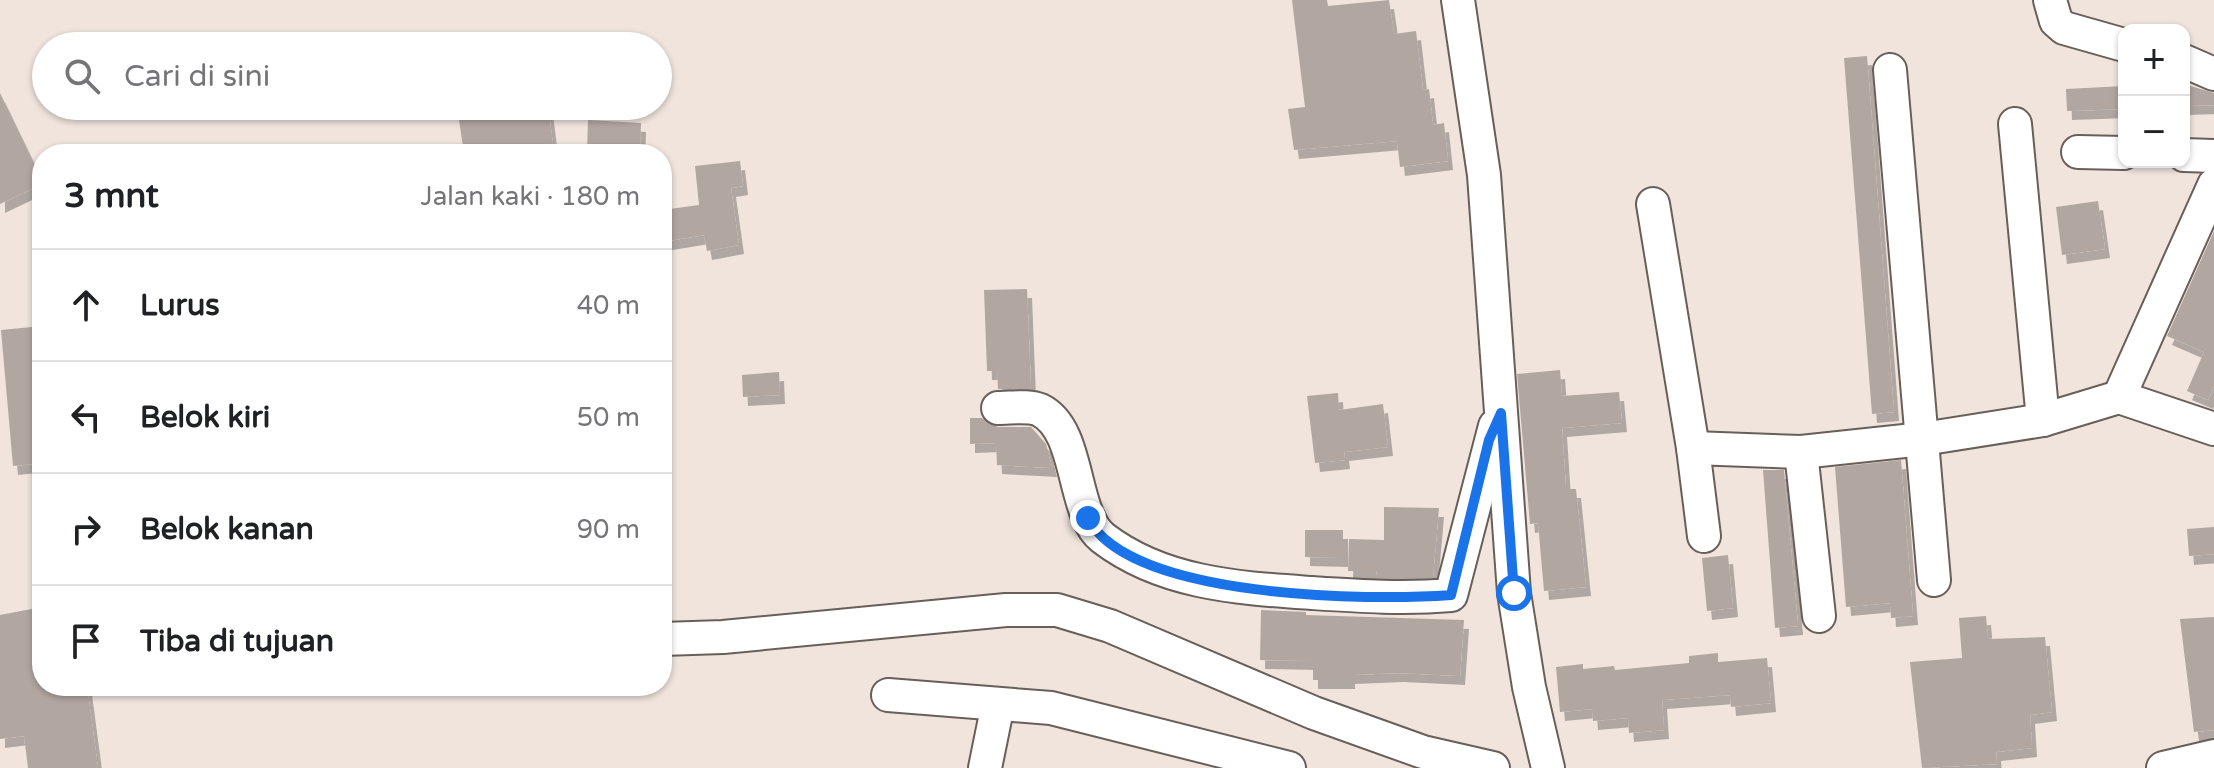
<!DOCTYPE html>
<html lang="id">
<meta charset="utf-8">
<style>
body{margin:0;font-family:"Varela Round",sans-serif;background:#f2f2f2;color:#202124}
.controls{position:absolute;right:24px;top:24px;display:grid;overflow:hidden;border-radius:16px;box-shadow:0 2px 6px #0004}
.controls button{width:72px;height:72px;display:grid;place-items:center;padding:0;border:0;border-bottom:2px solid #e0e0e0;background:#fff;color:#202124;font:40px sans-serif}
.stop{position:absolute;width:24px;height:24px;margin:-18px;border:6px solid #1a73e8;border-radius:50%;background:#fff}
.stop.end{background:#1a73e8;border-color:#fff;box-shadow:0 2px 8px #0008}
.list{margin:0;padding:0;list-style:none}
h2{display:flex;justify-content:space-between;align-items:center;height:104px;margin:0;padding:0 32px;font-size:34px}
h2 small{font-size:26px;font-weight:400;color:#757577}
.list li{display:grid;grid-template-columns:52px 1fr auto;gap:24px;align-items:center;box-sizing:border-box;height:112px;padding:0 32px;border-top:2px solid #e0e0e0}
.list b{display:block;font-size:30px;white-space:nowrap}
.list em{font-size:26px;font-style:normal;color:#757577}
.icon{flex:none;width:44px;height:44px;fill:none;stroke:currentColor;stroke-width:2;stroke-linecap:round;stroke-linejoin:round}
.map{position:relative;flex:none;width:2214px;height:768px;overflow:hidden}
.search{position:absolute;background:#fff;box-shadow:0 2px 6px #0004;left:32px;top:32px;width:640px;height:88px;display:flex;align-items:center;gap:20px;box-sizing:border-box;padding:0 28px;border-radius:44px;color:#757577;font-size:30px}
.panel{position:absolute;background:#fff;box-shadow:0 2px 6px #0004;left:32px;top:144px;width:640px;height:552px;border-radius:32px}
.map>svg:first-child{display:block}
.building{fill:#b2a7a0;filter:url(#shadow)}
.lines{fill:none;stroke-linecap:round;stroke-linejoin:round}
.minor-casing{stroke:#695f59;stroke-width:36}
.minor{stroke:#fff;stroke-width:32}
.route{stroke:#1a73e8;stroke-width:10}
</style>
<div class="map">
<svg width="2214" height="768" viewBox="0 0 2214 768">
<defs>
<filter id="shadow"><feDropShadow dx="5" dy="9" stdDeviation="0" flood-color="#0004"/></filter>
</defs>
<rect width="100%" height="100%" fill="#f0e4dd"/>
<g class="building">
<path d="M1292 0H1327L1328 6 1389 0 1394 34 1416 31 1423 90 1429 89 1433 125 1444 123 1448 161 1400 167 1397 141 1294 150 1288 109 1305 107Z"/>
<path d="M1867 56 1894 412 1872 414 1844 58Z"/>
<path d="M2184 84 2214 93V105L2184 106Z"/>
<path d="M2124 86V109L2067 111 2066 89Z"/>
<path d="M0 93 42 180V184L0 204Z"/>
<path d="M457 106H548L553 145 497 154H464Z"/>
<path d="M588 120 641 123 640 154H587Z"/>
<path d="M740 161 743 186 731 188 739 245 707 251 704 235 662 242V210L699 205 695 166Z"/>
<path d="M2098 201 2105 249 2062 255 2056 207Z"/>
<path d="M2214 231V386L2208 400 2187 391 2204 352 2167 336Z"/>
<path d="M1027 289 1031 389H998L997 371H987L984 290Z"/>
<path d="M42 326V463L13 466 1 330Z"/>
<path d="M1560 370 1562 396 1619 392 1622 423 1562 428 1566 489H1576L1586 587 1544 591 1538 523 1530 524 1517 374Z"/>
<path d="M779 372 780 395 743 397 742 375Z"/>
<path d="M1338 393 1339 410 1383 404 1388 447 1344 452 1345 460 1315 463 1307 396Z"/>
<path d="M970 418H982L998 427H1031L1046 444 1052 468 997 465 996 443 970 444Z"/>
<path d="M1901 460 1913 616 1891 618 1890 603 1846 607 1835 467Z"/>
<path d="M1763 470H1784L1798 626 1775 628Z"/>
<path d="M1384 507 1439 508 1433 576H1376L1377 571H1348L1349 539 1384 540Z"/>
<path d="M2214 527V554L2189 556 2187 529Z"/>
<path d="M1305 530H1343V558L1305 557Z"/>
<path d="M1728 555 1733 608 1707 611 1702 558Z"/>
<path d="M42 607V686H87L98 768H28L24 736 0 739V615Z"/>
<path d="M1261 610 1306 612V615L1464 620 1460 676 1399 673 1350 675V680H1313V661L1260 660Z"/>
<path d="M1986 616 1988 639 2045 637 2052 712 2030 715 2032 748 1996 752 1997 764 1922 768 1910 662 1962 658 1959 618Z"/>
<path d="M2214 617V730L2194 732 2180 619Z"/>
<path d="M1718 653V662L1767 658 1771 703 1731 707 1730 695 1662 700 1664 730 1629 733 1628 718 1593 721 1592 709 1560 712 1556 667 1583 664V669L1614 666 1615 670 1689 663V656Z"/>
</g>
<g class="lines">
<g class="minor-casing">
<g id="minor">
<path d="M1458 0 1484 175 1514 593 1529 687 1548 768"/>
<path d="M2050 0 2056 21 2064 28 2124 45"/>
<path d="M2184 61 2214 74"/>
<path d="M1890 70 1934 580"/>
<path d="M2015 124 2043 420"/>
<path d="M2078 152 2124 153"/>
<path d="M2184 155 2214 156"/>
<path d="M1653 204 1693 448 1704 536"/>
<path d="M2119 397 2214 429"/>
<path d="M998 408C1011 408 1029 405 1040 410 1081 430 1071 513 1103 538 1163 584 1239 588 1312 593 1359 596 1404 599 1451 595L1495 426"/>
<path d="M1693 448 1801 452 1923 439 2043 420 2119 397 2214 185"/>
<path d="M1801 452 1819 616"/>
<path d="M662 639 723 637 1006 610H1057L1110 626 1314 713 1423 752 1493 768"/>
<path d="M888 695 1051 708 1289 768"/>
<path d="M985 768 998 704"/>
<path d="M2163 768 2214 756"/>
</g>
</g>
<use href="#minor" class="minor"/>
</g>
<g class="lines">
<path class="route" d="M1088 518C1129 599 1371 601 1451 595L1489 440 1501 413 1514 593"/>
</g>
</svg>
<div class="controls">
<button>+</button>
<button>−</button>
</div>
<div class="stop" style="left:1514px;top:593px"></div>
<div class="stop end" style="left:1088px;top:518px"></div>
<div class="search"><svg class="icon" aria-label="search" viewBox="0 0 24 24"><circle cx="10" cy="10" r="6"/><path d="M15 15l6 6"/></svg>Cari di sini</div>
<section class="panel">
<h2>3 mnt<small>Jalan kaki · 180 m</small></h2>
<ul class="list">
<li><svg class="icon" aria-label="ahead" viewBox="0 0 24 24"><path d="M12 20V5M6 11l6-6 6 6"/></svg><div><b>Lurus</b></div><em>40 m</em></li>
<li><svg class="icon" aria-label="left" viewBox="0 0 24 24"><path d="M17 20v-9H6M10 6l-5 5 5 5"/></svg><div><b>Belok kiri</b></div><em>50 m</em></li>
<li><svg class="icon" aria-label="right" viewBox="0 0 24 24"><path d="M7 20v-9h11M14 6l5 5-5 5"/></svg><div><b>Belok kanan</b></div><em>90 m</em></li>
<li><svg class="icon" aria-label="arrive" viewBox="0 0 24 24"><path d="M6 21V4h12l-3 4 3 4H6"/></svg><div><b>Tiba di tujuan</b></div></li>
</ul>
</section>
</div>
